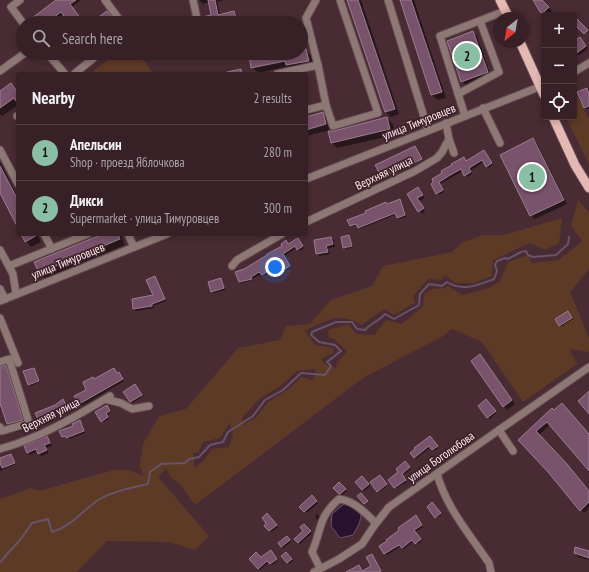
<!DOCTYPE html>
<meta charset="utf-8">
<style>
body{margin:0;font-family:"PT Sans Narrow",sans-serif;background:#422d32;color:#f1f3f6}
.controls{position:absolute;right:12px;top:12px;display:grid;overflow:hidden;border-radius:4px;box-shadow:0 2px 6px #0003}
.controls button{width:36px;height:36px;display:grid;place-items:center;padding:0;border:0;border-bottom:1px solid #513e43;background:#372026;color:#f1f3f6;font:20px sans-serif}
.compass{position:absolute;left:493px;top:12px;width:36px;height:36px;border-radius:50%;background:#372026;box-shadow:0 2px 6px #0003;rotate:211deg}
.you{position:absolute;left:275px;top:267px;width:14px;height:14px;margin:-10px;border:3px solid #fff;border-radius:50%;background:#1a73e8;box-shadow:0 0 0 6px #1a73e833}
.badge{display:grid;place-items:center;width:26px;height:26px;border-radius:50%;background:#8abfa5;color:#111;font-size:13px;font-weight:700}
.pin{position:absolute;translate:-50% -50%;border:2px solid #fff;box-shadow:0 1px 4px #0006}
.list{margin:0;padding:0;list-style:none}
h2{display:flex;justify-content:space-between;align-items:center;height:52px;margin:0;padding:0 16px;font-size:17px}
h2 small{font-size:13px;font-weight:400;color:#aaa3a7}
.list li{display:grid;grid-template-columns:26px 1fr auto;gap:12px;align-items:center;box-sizing:border-box;height:56px;padding:0 16px;border-top:1px solid #513e43}
.list b{display:block;font-size:15px;white-space:nowrap}
.list p{margin:0;font-size:13px;white-space:nowrap;color:#aaa3a7}
.list em{font-size:13px;font-style:normal;color:#aaa3a7}
.icon{flex:none;width:22px;height:22px;fill:none;stroke:currentColor;stroke-width:2;stroke-linecap:round;stroke-linejoin:round}
.map{position:relative;flex:none;width:589px;height:572px;overflow:hidden}
.search{position:absolute;background:#372026;box-shadow:0 2px 6px #0003;left:16px;top:16px;width:292px;height:44px;display:flex;align-items:center;gap:10px;box-sizing:border-box;padding:0 14px;border-radius:22px;color:#aaa3a7;font-size:15px}
.panel{position:absolute;background:#372026;box-shadow:0 2px 6px #0003;left:16px;top:72px;width:292px;height:164px;border-radius:4px}
.map>svg:first-child{display:block}
.green{fill:#5d3a26;fill-rule:evenodd}
.water{fill:#28122f;stroke:#685368}
.shadow{fill:#0007}
.lines{fill:none;stroke-linecap:round;stroke-linejoin:round}
.stream{stroke:#685368;stroke-width:2}
.building{fill:#79536b;stroke:#9b7d8f}
.minor-casing{stroke:#664a51;stroke-width:9}
.major-casing{stroke:#664a51;stroke-width:11}
.minor{stroke:#8d7875;stroke-width:7}
.major{stroke:#e5b9b3;stroke-width:9}
.labels{text-anchor:middle;stroke-width:3.5;stroke-linejoin:round;paint-order:stroke}
.street-label{font-size:12px;fill:#feeaee;stroke:#3e2129}
</style>
<div class="map">
<svg width="589" height="572" viewBox="0 0 589 572">
<rect width="100%" height="100%" fill="#492b33"/>
<g class="green">
<path d="M117 53H138L154 74H90Z"/>
<path d="M574 91 589 119V164L566 117H574Z"/>
<path d="M578 200 589 212V269L570 292 589 338V352L569 349 577 364 523 402 482 342 452 329 443 336 363 378 195 505 180 484 171 478 166 468 158 477 209 536 195 550 169 542 107 541 77 572H0V499L30 488 39 491 114 470H129L143 476 140 465 143 444 159 416 186 409 238 348 280 340 286 326 310 324 331 300 372 286 383 266 452 252 461 243 483 235H504L562 218 559 243 545 250 530 243 493 260 492 276 474 283H455L445 275 441 280 428 279 413 296 415 303 394 315 384 309 361 325C340 311 325 321 305 331L315 345 334 348 333 353 321 359 326 365 336 368 337 363 347 351 333 338H329L328 330 349 324 356 334 374 335 386 320 402 324 423 306 424 294 433 289 445 288 448 286 462 295 489 288 500 281 508 262 528 255 532 263 559 260 582 241 571 226ZM316 369 313 380 301 377 290 388 268 402 256 417 243 425 242 418 259 399 279 387 297 371ZM230 422 233 435 229 447 212 449 205 459 195 468 193 453H198L203 442 220 438Z"/>
</g>
<path class="water" d="M344 504 359 507C364 519 358 525 353 535L340 538 331 526 332 514Z"/>
<g class="shadow">
<path d="M58 0H81L72 7 84 23H70L64 14 52 23H37Z"/>
<path d="M199 0H224L217 2 220 15 234 12 237 16 239 23H203V18L212 16 209 2 203 4Z"/>
<path d="M348 0H361L399 114 391 117 386 112Z"/>
<path d="M401 0H414L446 98 438 100 432 95Z"/>
<path d="M534 0H541L552 11 549 15H545Z"/>
<path d="M473 33 477 36 491 76 466 85 462 82 448 41Z"/>
<path d="M583 41 588 49 578 56 576 54 574 55V42Z"/>
<path d="M306 50 311 56 314 66 293 71 289 66 258 73 252 67 269 53H284L286 55 301 53V51Z"/>
<path d="M59 53H76L66 61Z"/>
<path d="M11 85 17 91H18V105L2 116 0 114V92Z"/>
<path d="M589 88V108L586 109 578 93Z"/>
<path d="M322 113 328 119 331 130 306 136V118Z"/>
<path d="M387 118 393 124 395 135 337 148 331 142 335 132Z"/>
<path d="M533 139 537 143 567 204 535 219 531 216 501 155Z"/>
<path d="M416 148 421 160 395 172 392 168 388 170 390 174 383 177 377 165Z"/>
<path d="M485 153 493 165 488 168 484 162 471 170 472 174 467 177 463 171 440 184 444 192 439 195 437 193 432 184 464 159 467 162Z"/>
<path d="M0 162 18 197V226L0 191Z"/>
<path d="M418 188 425 198 419 201 425 211 422 214 409 194Z"/>
<path d="M401 202 406 217 399 219 397 214 360 229 357 225 352 227 350 225 387 205Z"/>
<path d="M22 234H37L41 242 31 247 26 241Z"/>
<path d="M105 234H120L125 245 45 278 39 272Z"/>
<path d="M349 236 353 247 346 249 344 247Z"/>
<path d="M331 238 334 240 335 247 328 248 330 254 320 256 317 254Z"/>
<path d="M300 241 304 248 300 251 297 248 284 256 291 268 287 270 284 266 277 269H276L264 276 262 274 252 279 253 280 241 283 239 281 244 270 283 246 286 242 289 245Z"/>
<path d="M155 277 166 301 153 306 154 308 136 311 134 308 154 296Z"/>
<path d="M221 279 225 290 213 293 212 291Z"/>
<path d="M568 312 573 319 561 327 560 325Z"/>
<path d="M480 355 515 404 507 410 504 406Z"/>
<path d="M5 366 14 375 30 428 16 432 8 424 0 400V368Z"/>
<path d="M34 369 40 382 30 386 28 384Z"/>
<path d="M114 369 121 376 124 381 82 406 80 403 94 380Z"/>
<path d="M136 387 142 397 132 403 130 401Z"/>
<path d="M63 400 69 410 64 413 62 410 51 416 53 421 42 425 40 424 55 406Z"/>
<path d="M488 402 496 413 490 419 480 406Z"/>
<path d="M108 408 111 412 107 415 109 419 103 422 102 421Z"/>
<path d="M552 410 589 435V470L550 425 539 435 570 469 589 491V508L584 513 549 472 519 440Z"/>
<path d="M81 423 85 433 69 439 67 437 64 438 63 437Z"/>
<path d="M47 438 52 446 46 448 49 453 41 456 38 451 30 455 28 452Z"/>
<path d="M432 439 438 448 434 451 431 447 416 459 412 453Z"/>
<path d="M11 455 16 464 0 471V459Z"/>
<path d="M405 463 411 469 402 476 407 482 396 488 395 487 400 472Z"/>
<path d="M362 478 370 486 364 491 356 482Z"/>
<path d="M381 478 387 486 379 492 377 491Z"/>
<path d="M339 483 347 491 342 495 334 488Z"/>
<path d="M312 497 318 503 307 513 301 507Z"/>
<path d="M434 505 441 515 437 518 436 517Z"/>
<path d="M317 514 319 516 318 520 315 517Z"/>
<path d="M267 515 278 527 271 532 265 526 268 524Z"/>
<path d="M417 518 423 527 415 532 422 541 418 544 414 541 404 549 401 546 387 555 380 546Z"/>
<path d="M304 525 312 533 300 544 296 539 304 531Z"/>
<path d="M288 539 291 542 283 548 282 546Z"/>
<path d="M589 552V560L578 557 575 553Z"/>
<path d="M272 553 278 560 272 565 269 562 260 570 250 559H261Z"/>
<path d="M286 553 293 561 289 564 283 556Z"/>
</g>
<g class="lines">
<path class="stream" d="M0 562 20 540 32 523 48 519 52 532C73 526 83 509 100 499 114 491 133 487 148 484L150 472 161 464 185 463 189 459 199 457 210 445 223 442 228 432 253 416 265 400 283 390 301 373 325 375 331 366 327 362 341 351 335 345 319 342 311 335 312 332 336 322H352L357 329 365 330C371 323 379 321 385 314L394 319 419 305 420 294 429 284 442 286 447 282C463 292 478 285 494 279L497 271 495 265 497 261 505 258 508 259 521 252 526 251 528 255 533 257 556 255 568 244 569 237"/>
</g>
<g class="building">
<path d="M56 0H76L70 4 84 23H69L61 12 46 23H36L32 18Z"/>
<path d="M208 0H215L218 15 234 11 237 21 230 23H203L202 17 211 15Z"/>
<path d="M347 0H358L395 109 385 112Z"/>
<path d="M400 0H411L442 92 431 95Z"/>
<path d="M533 0H542L549 7 543 13 540 12Z"/>
<path d="M107 11 114 20 110 23H90Z"/>
<path d="M574 16 588 30 584 34 574 24Z"/>
<path d="M473 31 488 72 461 82 447 41Z"/>
<path d="M580 37 586 46 574 55V41Z"/>
<path d="M306 49 309 61 286 65 285 61 251 68 249 56 264 53H283V54L301 53V50Z"/>
<path d="M241 69 242 74H227V72Z"/>
<path d="M11 83 18 93V104L14 98 0 108V91Z"/>
<path d="M587 88 589 94V106L584 108 577 92Z"/>
<path d="M323 112 326 124 306 130V117Z"/>
<path d="M387 117 390 129 331 143 328 131H334Z"/>
<path d="M533 138 564 200 530 216 500 155Z"/>
<path d="M415 146 422 159 394 172 391 168 388 169 390 174 382 178 375 165Z"/>
<path d="M484 150 492 163 486 167 482 160 469 168 471 172 464 176 461 169 452 174 439 182 443 190 436 194 431 184 433 182 432 179 442 173 441 171 452 165 451 164 464 157 466 161Z"/>
<path d="M0 166 18 200V228L0 193Z"/>
<path d="M418 187 423 195 417 198 424 208 418 212 407 194Z"/>
<path d="M400 199 405 215 397 218 395 213 358 228 356 224 350 226 347 220 366 213 365 211 386 202 387 204Z"/>
<path d="M21 234H39L25 242Z"/>
<path d="M103 234H118L120 239 39 273 34 262Z"/>
<path d="M349 235 352 246 343 248 341 237Z"/>
<path d="M331 237 333 244 326 246 328 252 316 254 314 240Z"/>
<path d="M298 238 303 246 297 250 295 246 283 254 290 266 285 269 282 264 275 268 274 267 262 275 259 272 251 277 252 279 239 282 235 272 244 269 254 263 267 255V254L282 246 281 244 286 240 288 244Z"/>
<path d="M155 276 165 299 152 304V306L133 309 132 299 153 295 146 280Z"/>
<path d="M221 278 224 288 211 292 208 282Z"/>
<path d="M568 311 572 318 559 326 555 319Z"/>
<path d="M480 354 512 400 503 407 471 361Z"/>
<path d="M6 365 23 420 7 424 0 403V367Z"/>
<path d="M34 368 39 381 28 385 23 371Z"/>
<path d="M114 368 117 373 119 372 123 379 79 404 74 396 86 390 83 382 93 377 94 379Z"/>
<path d="M135 384 142 395 130 402 123 392Z"/>
<path d="M589 391V414L578 401Z"/>
<path d="M63 399 68 409 62 412 60 409 50 414 52 419 40 424 35 413 55 405Z"/>
<path d="M486 399 496 411 487 418 478 406Z"/>
<path d="M562 403 589 434V471L547 422 536 431 567 464 589 491V502L580 511 548 472 518 440 552 408 554 410Z"/>
<path d="M107 405 110 411 106 413 108 417 101 422 95 412Z"/>
<path d="M80 420 84 431 66 438 65 436 62 437 59 431 73 426 72 424Z"/>
<path d="M47 436 50 443 44 445 47 450 38 454 36 449 27 453 24 446Z"/>
<path d="M430 436 438 446 432 450 429 446 414 458 410 453 415 449 414 448Z"/>
<path d="M11 454 15 463 2 468 0 463V458Z"/>
<path d="M405 461 410 467 402 474 406 480 394 488 388 480 398 472 396 469Z"/>
<path d="M380 475 387 484 377 492 370 482Z"/>
<path d="M362 476 369 484 362 490 355 482Z"/>
<path d="M339 482 346 489 340 494H339L333 488Z"/>
<path d="M361 493 368 501 364 504 357 496Z"/>
<path d="M312 495 317 501 304 512 299 507Z"/>
<path d="M432 502 441 513 435 518 427 507Z"/>
<path d="M267 513 277 525 269 531 264 526 266 523 262 518Z"/>
<path d="M416 515 422 525 414 530 421 539 415 544 412 540 402 548 399 545 384 554 379 546 387 541 386 540 399 530 398 528Z"/>
<path d="M304 524 311 531 298 543 294 539 303 531 300 527Z"/>
<path d="M287 536 290 540 281 547 278 543Z"/>
<path d="M575 547 589 551V558L574 553Z"/>
<path d="M271 550 277 559 270 564 267 561 258 569 249 559 256 552 261 557Z"/>
<path d="M286 552 292 559 287 563 281 556Z"/>
<path d="M372 554 381 571 378 572H346L359 565 362 571 371 566 366 557Z"/>
</g>
<g class="lines">
<g class="minor-casing">
<g id="minor">
<path d="M20 0 11 7 23 23"/>
<path d="M105 0 122 23"/>
<path d="M193 0 198 23"/>
<path d="M316 0 306 18 318 65 326 105 333 126 378 113 340 0"/>
<path d="M388 0 428 130"/>
<path d="M47 53 65 74"/>
<path d="M0 71 25 53"/>
<path d="M574 72 589 63"/>
<path d="M74 74 100 53"/>
<path d="M277 74 318 65"/>
<path d="M458 94 499 72 480 21"/>
<path d="M483 108 500 143"/>
<path d="M306 110 326 105"/>
<path d="M17 116H18"/>
<path d="M465 116 440 36 505 11"/>
<path d="M449 139 454 153"/>
<path d="M0 150 18 184"/>
<path d="M306 179 544 85"/>
<path d="M306 222 415 171 437 158 442 152 449 139 446 123"/>
<path d="M44 234 52 249"/>
<path d="M128 234 134 247"/>
<path d="M0 250 13 274 16 294"/>
<path d="M9 266 88 234"/>
<path d="M232 266 237 260 282 234"/>
<path d="M0 289 5 299"/>
<path d="M0 301 167 234"/>
<path d="M0 318 18 363"/>
<path d="M0 362 9 359 29 423 2 431 0 427"/>
<path d="M105 399 121 403 132 409 149 406"/>
<path d="M499 430 513 451"/>
<path d="M0 449C40 438 75 417 110 396"/>
<path d="M437 474C446 507 470 535 489 563L491 572"/>
<path d="M320 568 312 552C322 529 318 517 339 499 355 501 365 513 376 523"/>
<path d="M314 572 339 559 362 544 374 526 389 507 589 367"/>
</g>
</g>
<g class="major-casing">
<g id="major">
<path d="M500 0 509 18"/>
<path d="M520 42 544 95"/>
<path d="M553 117 575 165 589 188"/>
</g>
</g>
<use href="#minor" class="minor"/>
<use href="#major" class="major"/>
</g>
<g class="labels">
<g class="street-label">
<text transform="translate(419 122) rotate(-22)" y="4">улица Тимуровцев</text>
<text transform="translate(384 173) rotate(-26)" y="4">Верхняя улица</text>
<text transform="translate(68 261) rotate(-22)" y="4">улица Тимуровцев</text>
<text transform="translate(51 415) rotate(-27)" y="4">Верхняя улица</text>
<text transform="translate(441 457) rotate(-35)" y="4">улица Боголюбова</text>
</g>
</g>
</svg>
<div class="controls">
<button>+</button>
<button>−</button>
<button><svg class="icon" aria-label="locate" viewBox="0 0 24 24"><circle cx="12" cy="12" r="6"/><path d="M12 2v4M12 18v4M2 12h4M18 12h4"/></svg></button>
</div>
<svg class="compass" viewBox="-18 -18 36 36"><path d="M0-13l5 13h-10z" fill="#e53935"/><path d="M0 13l5-13h-10z" fill="#aaa3a7"/></svg>
<div class="you"></div>
<div class="pin badge" style="left:532px;top:177px">1</div>
<div class="pin badge" style="left:467px;top:56px">2</div>
<div class="search"><svg class="icon" aria-label="search" viewBox="0 0 24 24"><circle cx="10" cy="10" r="6"/><path d="M15 15l6 6"/></svg>Search here</div>
<section class="panel">
<h2>Nearby<small>2 results</small></h2>
<ul class="list">
<li><span class="badge">1</span><div><b>Апельсин</b><p>Shop · проезд Яблочкова</p></div><em>280 m</em></li>
<li><span class="badge">2</span><div><b>Дикси</b><p>Supermarket · улица Тимуровцев</p></div><em>300 m</em></li>
</ul>
</section>
</div>
